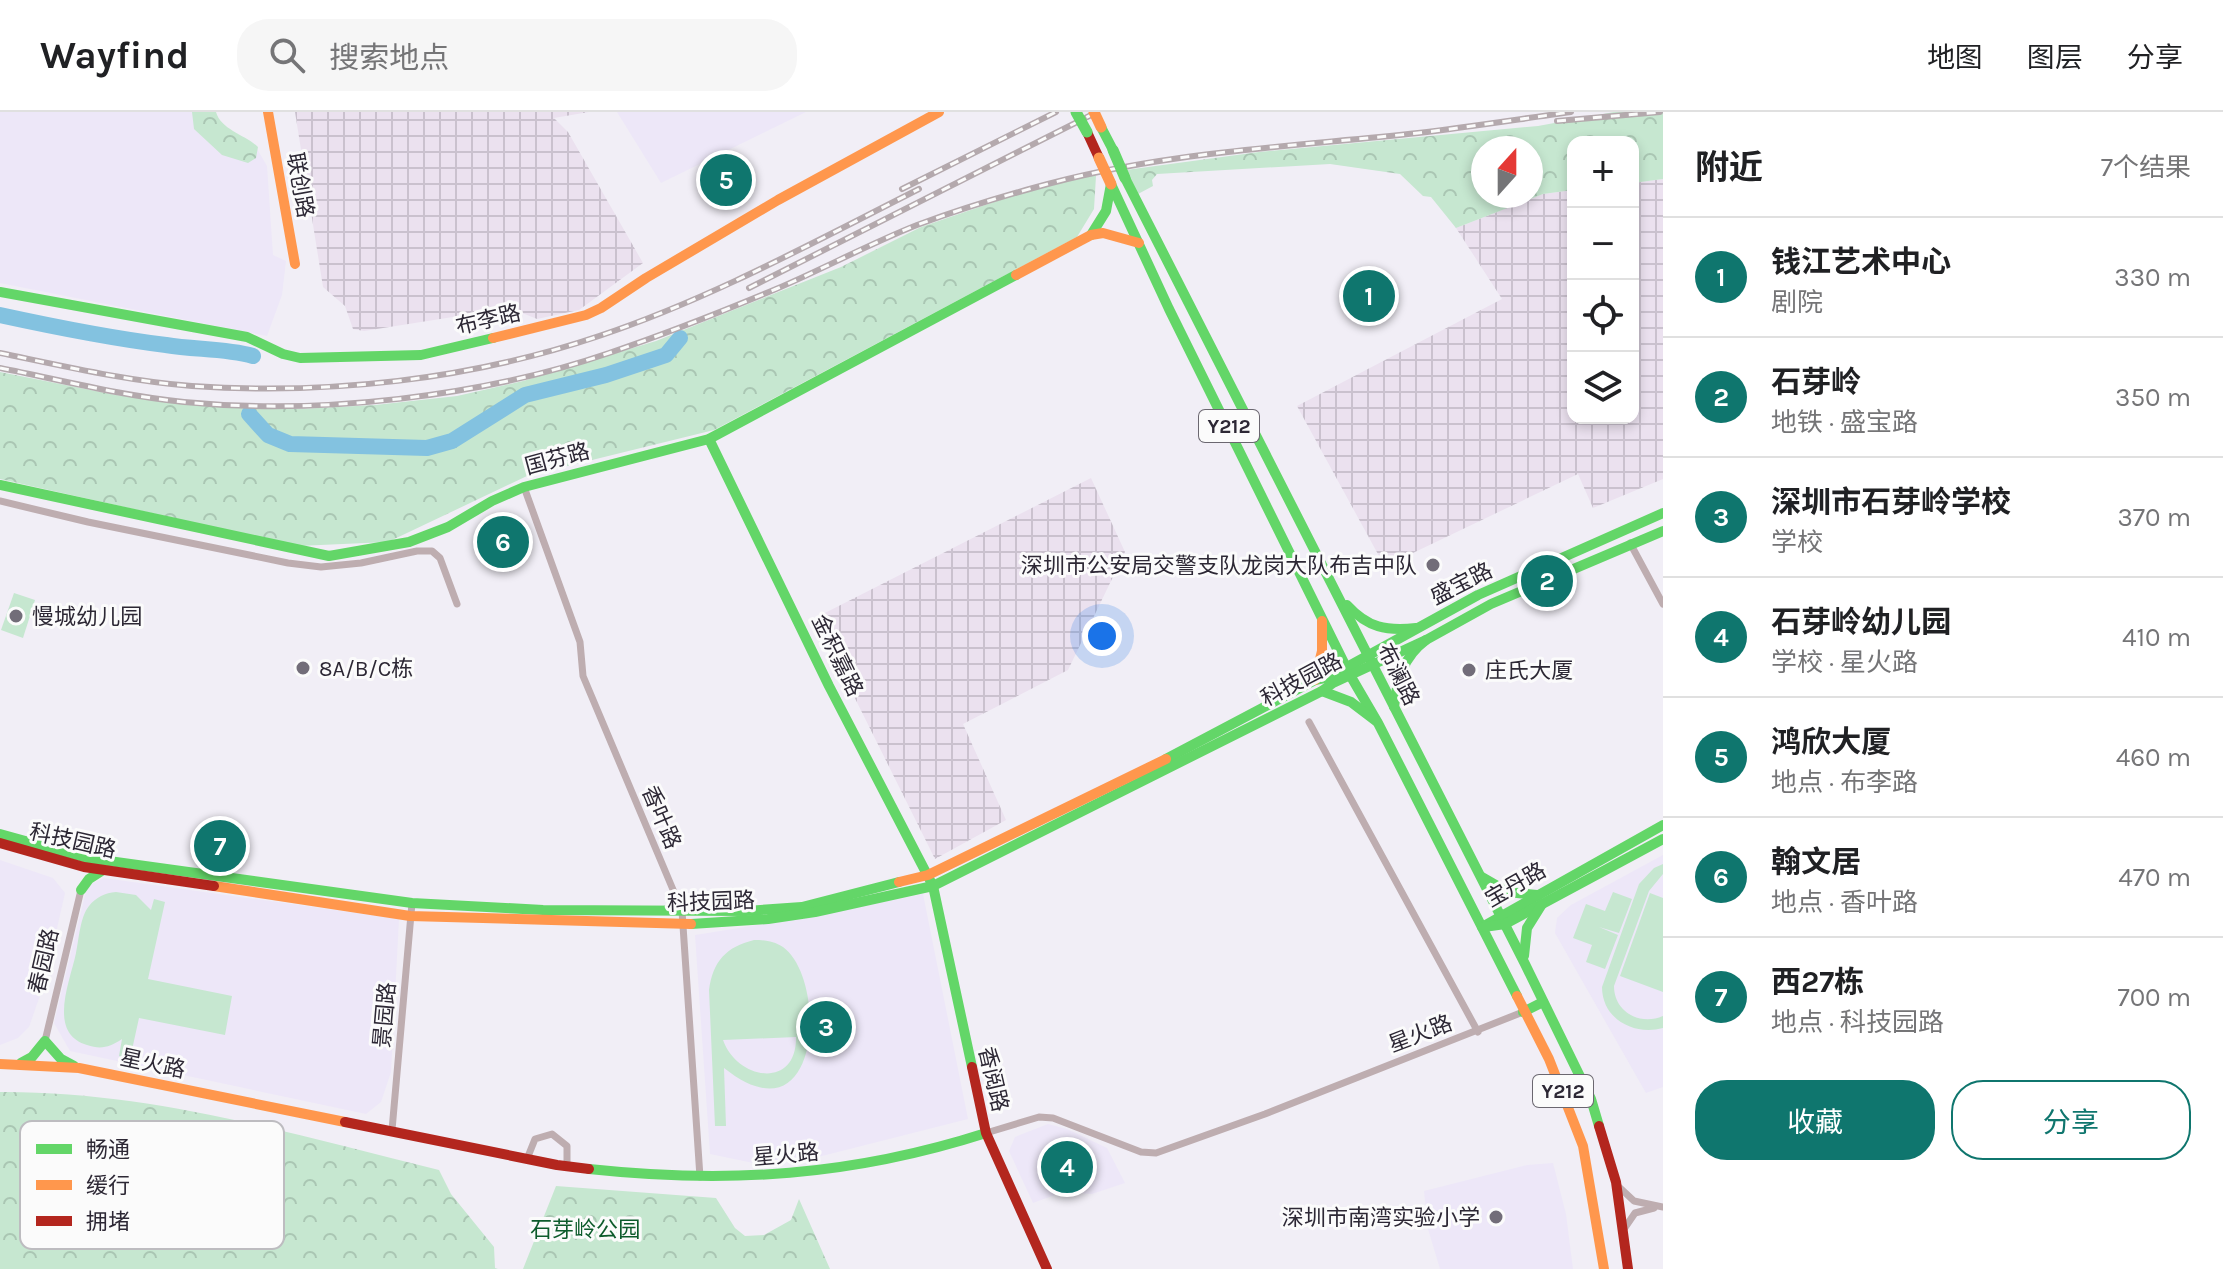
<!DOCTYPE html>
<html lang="zh">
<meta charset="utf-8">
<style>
body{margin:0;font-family:Karla,"Noto Sans SC",sans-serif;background:#f6f6f6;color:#202124}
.controls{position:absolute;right:24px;top:24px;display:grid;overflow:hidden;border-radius:16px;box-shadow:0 4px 12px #0003}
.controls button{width:72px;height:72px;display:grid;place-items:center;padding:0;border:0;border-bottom:2px solid #e0e0e0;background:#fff;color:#202124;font:40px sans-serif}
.compass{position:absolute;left:1471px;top:24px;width:72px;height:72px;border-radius:50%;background:#fff;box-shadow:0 4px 12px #0003;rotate:21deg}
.you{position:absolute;left:1102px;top:524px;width:28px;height:28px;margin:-20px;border:6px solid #fff;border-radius:50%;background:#1a73e8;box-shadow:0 0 0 12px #1a73e833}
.badge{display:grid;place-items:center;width:52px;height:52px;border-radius:50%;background:#0f766e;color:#fff;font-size:26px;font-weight:700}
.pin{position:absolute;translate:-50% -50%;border:4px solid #fff;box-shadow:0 2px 8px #0006}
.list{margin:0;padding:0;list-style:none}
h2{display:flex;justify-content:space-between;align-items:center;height:104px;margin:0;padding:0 32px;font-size:34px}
h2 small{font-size:26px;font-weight:400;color:#757577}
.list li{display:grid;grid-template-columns:52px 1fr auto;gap:24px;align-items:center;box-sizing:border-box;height:120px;padding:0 32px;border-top:2px solid #e0e0e0}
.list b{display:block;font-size:30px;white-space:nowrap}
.list p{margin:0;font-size:26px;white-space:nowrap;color:#757577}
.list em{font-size:26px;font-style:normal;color:#757577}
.actions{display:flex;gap:16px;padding:24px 32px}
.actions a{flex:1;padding:18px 0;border:2px solid #0f766e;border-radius:32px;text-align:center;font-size:28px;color:#0f766e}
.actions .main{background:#0f766e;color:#fff}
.icon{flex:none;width:44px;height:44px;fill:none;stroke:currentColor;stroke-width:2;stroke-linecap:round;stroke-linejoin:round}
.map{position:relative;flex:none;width:1663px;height:1157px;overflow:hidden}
header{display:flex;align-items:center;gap:48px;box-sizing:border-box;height:112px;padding:0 40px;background:#fff;border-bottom:2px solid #e0e0e0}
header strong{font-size:38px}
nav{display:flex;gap:44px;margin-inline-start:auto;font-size:28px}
.search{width:560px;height:72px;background:#f6f6f6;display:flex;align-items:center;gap:20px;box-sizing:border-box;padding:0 28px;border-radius:32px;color:#757577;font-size:30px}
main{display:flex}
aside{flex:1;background:#fff}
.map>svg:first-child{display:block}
.built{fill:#ede7f8}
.industrial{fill:url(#industrial-grid)}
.forest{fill:url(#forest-crowns);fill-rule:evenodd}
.garden{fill:#c6e7d0;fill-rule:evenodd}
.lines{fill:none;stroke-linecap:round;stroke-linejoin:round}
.river{stroke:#83c2e0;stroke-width:16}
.street{stroke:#beadb0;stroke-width:7}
.fast{stroke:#63d668;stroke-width:10}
.slow{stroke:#ff974d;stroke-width:10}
.jam{stroke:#b3261e;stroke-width:10}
.rail-casing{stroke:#b4a9ad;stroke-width:6}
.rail{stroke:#fbfbfb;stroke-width:3;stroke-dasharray:9;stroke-linecap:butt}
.fast-bridge{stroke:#63d668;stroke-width:11}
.slow-bridge{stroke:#ff974d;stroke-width:11}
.poi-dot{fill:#726d79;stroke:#fbfbfb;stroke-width:3}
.labels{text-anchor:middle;stroke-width:6;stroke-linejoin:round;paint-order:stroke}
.shield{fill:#fbfbfb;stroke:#6b6770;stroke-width:2}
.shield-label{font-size:20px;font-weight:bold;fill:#2d2835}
.street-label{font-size:22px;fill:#2d2835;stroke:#fbfbfb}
.poi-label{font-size:22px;fill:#2d2835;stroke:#fbfbfb;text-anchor:start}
.park-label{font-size:22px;fill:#0c5b2b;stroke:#fbfbfb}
.key{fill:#fbfbfb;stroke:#bdbcc0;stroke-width:2}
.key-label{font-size:22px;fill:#2d2835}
</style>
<header>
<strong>Wayfind</strong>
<div class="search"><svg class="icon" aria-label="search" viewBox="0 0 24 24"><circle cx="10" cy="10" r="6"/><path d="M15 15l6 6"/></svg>搜索地点</div>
<nav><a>地图</a><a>图层</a><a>分享</a></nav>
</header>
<main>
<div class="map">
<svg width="1663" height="1157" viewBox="0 0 1663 1157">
<defs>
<pattern id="industrial-grid" width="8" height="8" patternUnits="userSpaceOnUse" patternTransform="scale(2)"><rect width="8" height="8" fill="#ebe1ef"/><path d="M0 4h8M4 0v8" fill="none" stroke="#cac1ce"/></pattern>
<pattern id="forest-crowns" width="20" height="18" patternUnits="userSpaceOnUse" patternTransform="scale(2)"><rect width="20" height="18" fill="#c6e7d0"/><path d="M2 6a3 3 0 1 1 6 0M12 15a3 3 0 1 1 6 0" fill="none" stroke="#aac6b3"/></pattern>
</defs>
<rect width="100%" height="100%" fill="#f1eef6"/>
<g class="built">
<path d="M0 0H201L256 35 267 54 273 143 286 149 282 183 267 224 0 171Z"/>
<path d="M617 0H806L661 71Z"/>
<path d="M1663 743V975L1646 981 1555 821 1557 806 1571 793Z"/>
<path d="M0 748 53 766 65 781 45 869 29 915 18 926 0 933Z"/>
<path d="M104 766 399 807 391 960 381 990 366 1002 70 939 54 911 86 779 93 771Z"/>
<path d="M923 782 968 1007 822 1044 758 1052 710 1042 695 823 815 804Z"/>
<path d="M1048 1012 1067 1017 1107 1036 1125 1071 1092 1082 1063 1080 1033 1091 1009 1039 1015 1025Z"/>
<path d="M1553 1051 1566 1102 1573 1157H1440L1428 1117 1424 1079 1527 1053Z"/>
</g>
<g class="industrial">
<path d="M295 0H589L554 6 568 20 643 151 579 198 537 207 510 196 364 219 353 217 345 194 323 175Z"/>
<path d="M1663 67V367L1593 396 1578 362 1392 451 1385 449 1379 444 1297 294 1502 187 1456 116 1543 82 1573 78V306H1633V71Z"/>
<path d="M1091 366 1125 440 1068 558 963 612 1006 708 935 747 815 506Z"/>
</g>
<g class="forest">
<path d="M192 0H216C221 18 246 23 258 35L256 46 248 51 222 43 194 17Z"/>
<path d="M1614 0H1663V67L1633 71V30H1573V78L1543 82 1456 116 1431 85 1423 84 1400 62 1330 52 1157 62 1152 68 1153 74 1138 82 1126 58 1259 40 1538 14ZM1483 36H1531V84H1483Z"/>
<path d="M1091 60 1096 64 1094 97 1077 125 714 318 527 364 388 430 298 434 0 367V260L116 283 229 295 300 297 375 293 457 284 523 269 656 229 841 155 921 115 1061 67Z"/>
<path d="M0 980C149 979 295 1022 439 1058L451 1082 494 1135 495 1156 498 1157H0Z"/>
<path d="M556 1074 716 1086 735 1116 745 1124 764 1123 791 1108 799 1087 830 1157H523Z"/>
</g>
<g class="garden">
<path d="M14 481 35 488 23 526 1 518Z"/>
<path d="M1663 752V762L1649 779 1614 874C1614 900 1640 914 1663 904V916C1634 924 1602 907 1602 875L1639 772 1654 756Z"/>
<path d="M116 780 136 783 151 798 154 787 165 790 148 867 232 884 225 923 139 906 130 947 119 944 122 927C110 935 101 938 87 933 47 921 70 870 76 841 79 827 80 805 89 794 96 785 105 781 116 780Z"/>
<path d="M1613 780 1632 787 1619 821 1599 815 1618 823 1605 857 1586 850 1592 833 1573 826 1586 792 1605 799Z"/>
<path d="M1650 781 1663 786V880L1620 864Z"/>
<path d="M754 828C765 828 774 829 783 835 828 867 822 1034 724 956L726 1014H715L709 878C713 849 726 835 754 828ZM796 925C797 978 737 968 723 928Z"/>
</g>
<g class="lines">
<g class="river">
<path d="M0 203C55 215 110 226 166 233 195 238 224 236 253 244"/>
<path d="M249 302 268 323 290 332 427 336 452 329 525 283 606 263 666 243 680 226"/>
</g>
<g class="street">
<path d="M524 375 580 530 583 564 682 799 700 1065"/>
<path d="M0 389 88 410 288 451 321 455 361 451 417 439H432L440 446 457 492"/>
<path d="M1630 431 1663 492"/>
<path d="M1309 610 1478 920"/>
<path d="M45 929 81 778"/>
<path d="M392 1018 412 791"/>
<path d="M986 1021 1039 1005 1053 1006 1141 1040 1156 1041 1265 1002 1523 900"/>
<path d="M527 1047 535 1027 552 1022 567 1034V1055"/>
<path d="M1619 1075 1634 1089 1663 1095"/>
<path d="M1624 1117 1635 1101 1654 1096"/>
</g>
<g class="fast">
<path d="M1101 15 1113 38"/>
<path d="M1125 66 1525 852 1591 987 1599 1014"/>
<path d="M1111 72 1169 197 1350 563 1378 611 1517 884"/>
<path d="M1091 123 1106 99 1111 72"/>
<path d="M0 180 247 225 283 242 300 246 421 243 493 226"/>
<path d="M709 327 829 574 933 774 972 955"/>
<path d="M0 373 329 444 409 430 448 415 492 389 524 375 709 327 1016 163"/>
<path d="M1347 493C1368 516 1386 519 1416 516"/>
<path d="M1322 579 1351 590 1376 609"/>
<path d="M1394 595C1397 568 1403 545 1426 528"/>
<path d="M1166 647 1315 568 1329 565 1478 483 1663 401"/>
<path d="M0 722 87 746 412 791 543 798 746 799 802 795 899 770"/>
<path d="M1482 765 1508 780 1537 783"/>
<path d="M81 778 89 767 103 758"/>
<path d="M691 812 768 807 815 800 933 774 1322 579 1333 571 1426 528 1491 492 1663 419"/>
<path d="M1482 815 1663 713"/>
<path d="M1484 815 1505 812 1663 727"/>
<path d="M1524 844 1527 816 1542 792"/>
<path d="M1523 900 1543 890"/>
<path d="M21 951 32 945 45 929 61 947 74 954"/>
<path d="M589 1057C729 1072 852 1064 986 1021"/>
</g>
<g class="slow">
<path d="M268 0 295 152"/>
<path d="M1016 163 1091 123 1103 121 1139 131"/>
<path d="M493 226 586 203 601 196 646 166 778 88 939 0"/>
<path d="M1315 568 1322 539V509"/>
<path d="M899 770 928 763 1166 647"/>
<path d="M214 774 410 804 691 812"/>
<path d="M1517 884 1549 947 1583 1034 1604 1157"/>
<path d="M0 952 79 956 345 1010"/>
</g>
<g class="jam">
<path d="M1087 20 1099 46"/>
<path d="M0 731 84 755 214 774"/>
<path d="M972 955 986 1021 1047 1157"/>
<path d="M345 1010 557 1053 589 1057"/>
<path d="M1599 1014 1616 1070 1628 1157"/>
</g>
<g class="rail-casing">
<g id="rail">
<path d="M1557 9 1660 0"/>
<path d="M902 77 1056 0"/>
<path d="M749 176 1097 0"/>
<path d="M0 241C63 254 127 269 192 274 328 283 469 268 599 224 710 187 814 130 919 77"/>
<path d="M0 256C61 268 122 284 184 290 318 303 481 285 609 241 665 222 721 200 776 177 823 157 869 132 917 113 955 99 993 87 1033 76 1159 40 1288 35 1418 21 1469 15 1520 7 1571 0"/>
</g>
</g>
<use href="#rail" class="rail"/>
<g class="fast-bridge">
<path d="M1076 0 1087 20"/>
<path d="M1113 38 1125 66"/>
</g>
<g class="slow-bridge">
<path d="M1094 0 1101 15"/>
<path d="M1099 46 1111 72"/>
</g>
</g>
<g class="poi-dot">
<circle cx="1433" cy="453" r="8"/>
<circle cx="16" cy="504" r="8"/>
<circle cx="303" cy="556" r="8"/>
<circle cx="1469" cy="558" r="8"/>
<circle cx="1496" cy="1105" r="8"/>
</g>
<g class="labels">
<g class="shield">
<rect x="1199" y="298" width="60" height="32" rx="6"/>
<rect x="1533" y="963" width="60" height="32" rx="6"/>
</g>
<g class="shield-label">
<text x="1229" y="321">Y212</text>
<text x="1563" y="986">Y212</text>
</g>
<g class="street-label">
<text transform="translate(301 73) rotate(80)" y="8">联创路</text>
<text transform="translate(488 207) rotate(-13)" y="8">布李路</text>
<text transform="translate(557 346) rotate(-15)" y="8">国芬路</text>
<text transform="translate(1461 471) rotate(-27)" y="8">盛宝路</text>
<text transform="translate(838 543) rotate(64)" y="8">金积嘉路</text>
<text transform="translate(1399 562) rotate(63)" y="8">布澜路</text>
<text transform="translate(1301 567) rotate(-28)" y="8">科技园路</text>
<text transform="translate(662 705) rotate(67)" y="8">香叶路</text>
<text transform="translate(73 728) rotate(13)" y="8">科技园路</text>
<text transform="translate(1515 772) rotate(-30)" y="8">宝丹路</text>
<text transform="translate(711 789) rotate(-2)" y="8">科技园路</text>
<text transform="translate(43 849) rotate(-77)" y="8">春园路</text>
<text transform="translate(384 903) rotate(-85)" y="8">景园路</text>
<text transform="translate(1420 921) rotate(-21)" y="8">星火路</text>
<text transform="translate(153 951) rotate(12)" y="8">星火路</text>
<text transform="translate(994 967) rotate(77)" y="8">香阅路</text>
<text transform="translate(786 1042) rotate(-5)" y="8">星火路</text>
</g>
<g class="poi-label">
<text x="1417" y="461" text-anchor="end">深圳市公安局交警支队龙岗大队布吉中队</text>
<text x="32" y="512">慢城幼儿园</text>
<text x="319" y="564">8A/B/C栋</text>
<text x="1485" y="566">庄氏大厦</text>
<text x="1480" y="1113" text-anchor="end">深圳市南湾实验小学</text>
</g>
<g class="park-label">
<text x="585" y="1125">石芽岭公园</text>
</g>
</g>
<rect x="20" y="1009" width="264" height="128" rx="12" class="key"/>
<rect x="36" y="1032" width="36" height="10" fill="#63d668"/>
<rect x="36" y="1068" width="36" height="10" fill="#ff974d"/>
<rect x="36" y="1104" width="36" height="10" fill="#b3261e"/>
<g class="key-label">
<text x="86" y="1045">畅通</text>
<text x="86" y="1081">缓行</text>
<text x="86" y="1117">拥堵</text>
</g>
</svg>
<div class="controls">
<button>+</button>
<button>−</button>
<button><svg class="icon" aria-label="locate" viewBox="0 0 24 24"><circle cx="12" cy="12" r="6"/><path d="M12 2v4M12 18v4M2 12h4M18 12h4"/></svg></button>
<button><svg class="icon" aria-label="layers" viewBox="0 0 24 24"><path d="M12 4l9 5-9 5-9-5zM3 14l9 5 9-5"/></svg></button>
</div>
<svg class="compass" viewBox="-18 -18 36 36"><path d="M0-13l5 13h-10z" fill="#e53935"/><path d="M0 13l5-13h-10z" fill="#757577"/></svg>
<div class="you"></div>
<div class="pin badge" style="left:1369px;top:184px">1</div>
<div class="pin badge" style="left:1547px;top:469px">2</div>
<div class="pin badge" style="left:826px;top:915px">3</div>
<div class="pin badge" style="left:1067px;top:1055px">4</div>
<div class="pin badge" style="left:726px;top:68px">5</div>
<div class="pin badge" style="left:503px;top:430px">6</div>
<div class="pin badge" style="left:220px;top:734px">7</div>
</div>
<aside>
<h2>附近<small>7个结果</small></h2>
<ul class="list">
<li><span class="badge">1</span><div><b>钱江艺术中心</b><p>剧院</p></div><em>330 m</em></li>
<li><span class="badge">2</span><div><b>石芽岭</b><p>地铁 · 盛宝路</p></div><em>350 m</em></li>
<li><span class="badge">3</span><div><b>深圳市石芽岭学校</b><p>学校</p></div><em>370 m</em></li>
<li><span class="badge">4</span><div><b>石芽岭幼儿园</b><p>学校 · 星火路</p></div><em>410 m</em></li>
<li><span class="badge">5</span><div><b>鸿欣大厦</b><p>地点 · 布李路</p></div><em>460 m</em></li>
<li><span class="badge">6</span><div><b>翰文居</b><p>地点 · 香叶路</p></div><em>470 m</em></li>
<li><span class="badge">7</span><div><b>西27栋</b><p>地点 · 科技园路</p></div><em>700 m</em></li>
</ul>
<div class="actions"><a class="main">收藏</a><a>分享</a></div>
</aside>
</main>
